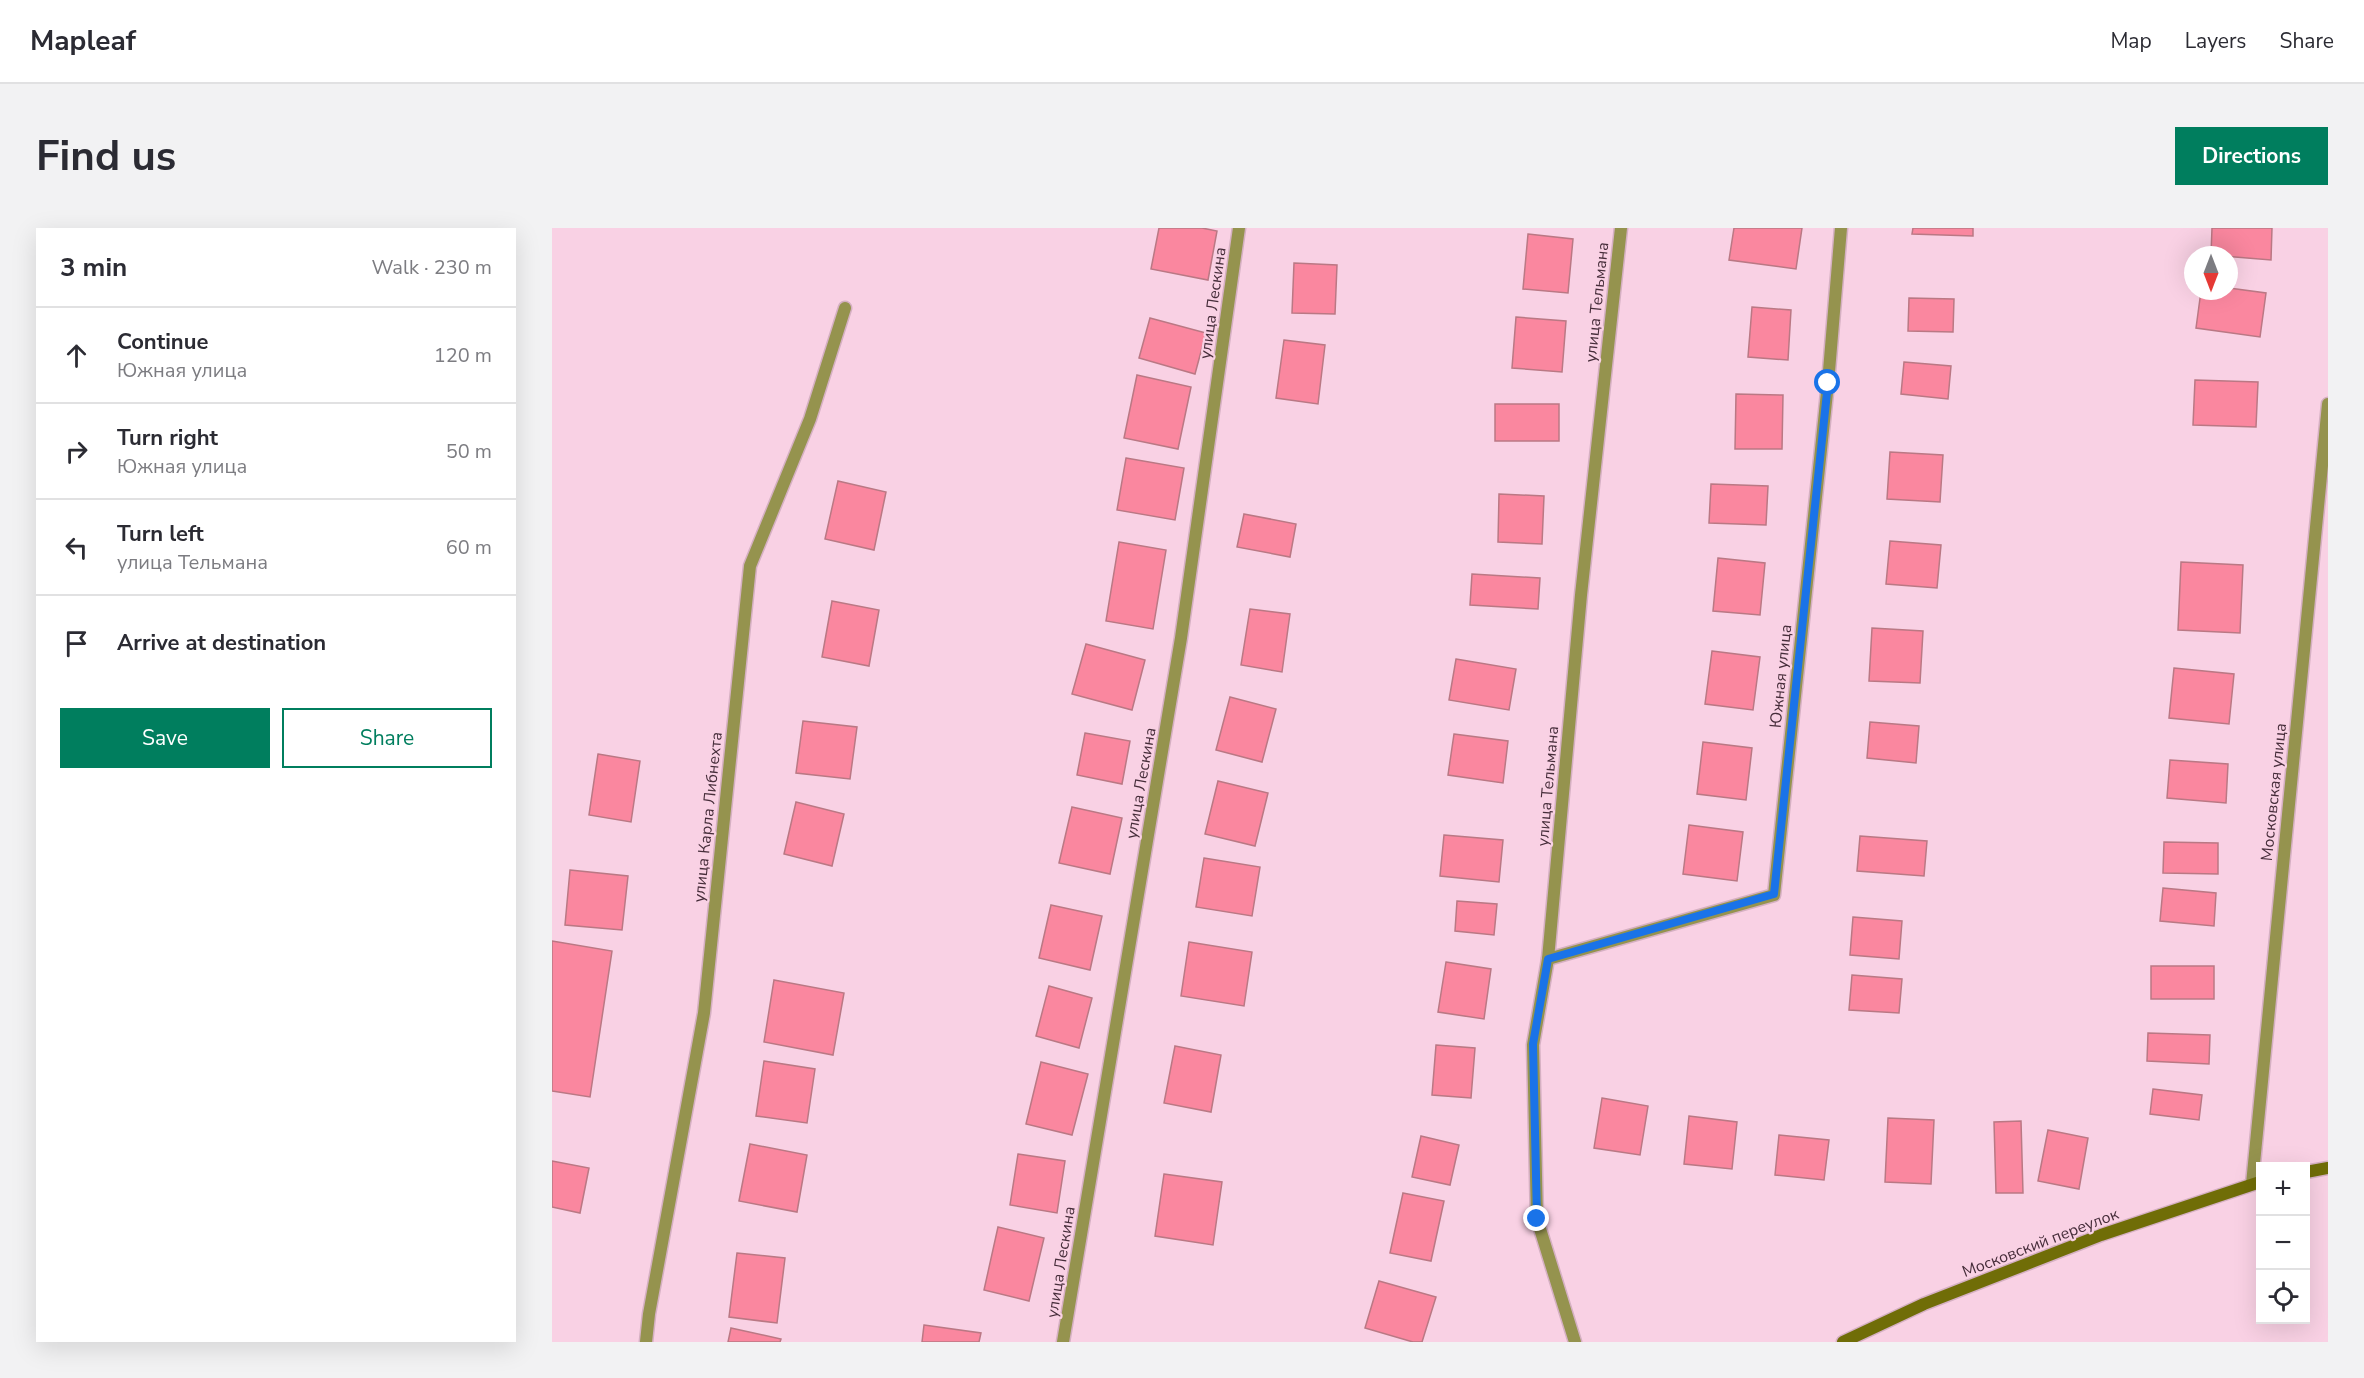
<!DOCTYPE html>
<meta charset="utf-8">
<style>
body{margin:0;font-family:"Nunito Sans",sans-serif;background:#f2f2f3;color:#2b2b33}
.controls{position:absolute;right:18px;bottom:18px;display:grid;overflow:hidden;border-radius:0px;box-shadow:0 6px 24px #0002}
.controls button{width:54px;height:54px;display:grid;place-items:center;padding:0;border:0;border-bottom:2px solid #e1e1e2;background:#fff;color:#2b2b33;font:30px sans-serif}
.compass{position:absolute;left:1632px;top:18px;width:54px;height:54px;border-radius:50%;background:#fff;box-shadow:0 6px 24px #0002;rotate:180deg}
.stop{position:absolute;width:18px;height:18px;margin:-14px;border:4px solid #1a73e8;border-radius:50%;background:#fff}
.stop.end{background:#1a73e8;border-color:#fff;box-shadow:0 2px 6px #0008}
.list{margin:0;padding:0;list-style:none}
h2{display:flex;justify-content:space-between;align-items:center;height:78px;margin:0;padding:0 24px;font-size:26px}
h2 small{font-size:20px;font-weight:400;color:#7c7c81}
.list li{display:grid;grid-template-columns:39px 1fr auto;gap:18px;align-items:center;box-sizing:border-box;height:96px;padding:0 24px;border-top:2px solid #e1e1e2}
.list b{display:block;font-size:22px;white-space:nowrap}
.list p{margin:0;font-size:20px;white-space:nowrap;color:#7c7c81}
.list em{font-size:20px;font-style:normal;color:#7c7c81}
.actions{display:flex;gap:12px;padding:18px 24px}
.actions a{flex:1;padding:14px 0;border:2px solid #007e5e;border-radius:0px;text-align:center;font-size:21px;color:#007e5e}
.actions .main{background:#007e5e;color:#fff}
.icon{flex:none;width:33px;height:33px;fill:none;stroke:currentColor;stroke-width:2;stroke-linecap:round;stroke-linejoin:round}
.map{position:relative;flex:none;width:1776px;height:1114px;overflow:hidden;border-radius:0px}
header{display:flex;align-items:center;gap:36px;box-sizing:border-box;height:84px;padding:0 30px;background:#fff;border-bottom:2px solid #e1e1e2}
header strong{font-size:28px}
nav{display:flex;gap:33px;margin-inline-start:auto;font-size:21px}
.intro{display:flex;align-items:center;justify-content:space-between;box-sizing:border-box;height:144px;padding:0 36px}
h1{margin:0;font-size:42px}
.button{padding:15px 27px;border-radius:0px;background:#007e5e;color:#fff;font-size:21px;font-weight:700}
main{display:flex;gap:36px;padding:0 36px}
aside{flex:1;background:#fff;border-radius:0px;box-shadow:0 6px 24px #0002}
.map>svg:first-child{display:block}
.building{fill:#fa879f;stroke:#ba7884;stroke-width:1.5}
.lines{fill:none;stroke-linecap:round;stroke-linejoin:round}
.street-casing{stroke:#d5b0c2;stroke-width:15}
.secondary-casing{stroke:#d5b0c2;stroke-width:15}
.street{stroke:#95934e;stroke-width:12}
.secondary{stroke:#706d07;stroke-width:12}
.route{stroke:#1a73e8;stroke-width:8}
.labels{text-anchor:middle;stroke-width:4.5;stroke-linejoin:round;paint-order:stroke}
.street-label{font-size:16px;fill:#462d3a;stroke:#f9d1e4}
</style>
<header>
<strong>Mapleaf</strong>
<nav><a>Map</a><a>Layers</a><a>Share</a></nav>
</header>
<div class="intro"><h1>Find us</h1><a class="button">Directions</a></div>
<main>
<aside>
<h2>3 min<small>Walk · 230 m</small></h2>
<ul class="list">
<li><svg class="icon" aria-label="ahead" viewBox="0 0 24 24"><path d="M12 20V5M6 11l6-6 6 6"/></svg><div><b>Continue</b><p>Южная улица</p></div><em>120 m</em></li>
<li><svg class="icon" aria-label="right" viewBox="0 0 24 24"><path d="M7 20v-9h11M14 6l5 5-5 5"/></svg><div><b>Turn right</b><p>Южная улица</p></div><em>50 m</em></li>
<li><svg class="icon" aria-label="left" viewBox="0 0 24 24"><path d="M17 20v-9H6M10 6l-5 5 5 5"/></svg><div><b>Turn left</b><p>улица Тельмана</p></div><em>60 m</em></li>
<li><svg class="icon" aria-label="arrive" viewBox="0 0 24 24"><path d="M6 21V4h12l-3 4 3 4H6"/></svg><div><b>Arrive at destination</b></div></li>
</ul>
<div class="actions"><a class="main">Save</a><a>Share</a></div>
</aside>
<div class="map">
<svg width="1776" height="1114" viewBox="0 0 1776 1114">
<rect width="100%" height="100%" fill="#f9d1e4"/>
<g class="building">
<path d="M607 0H650L665 3 656 52 599 41Z"/>
<path d="M1182 0H1250L1244 41 1177 32Z"/>
<path d="M1361 0H1421V8L1360 6Z"/>
<path d="M1660 0H1720L1719 32 1659 27Z"/>
<path d="M976 6 1021 11 1016 65 971 61Z"/>
<path d="M742 35 785 37 783 86 740 85Z"/>
<path d="M1677 60 1714 65 1708 109 1644 100 1649 63H1677Z"/>
<path d="M1357 70 1402 71 1401 104 1356 103Z"/>
<path d="M1200 79 1239 82 1236 132 1196 129Z"/>
<path d="M964 89 1014 93 1010 144 960 140Z"/>
<path d="M598 90 654 105 643 146 587 130Z"/>
<path d="M732 112 773 117 766 176 724 170Z"/>
<path d="M1352 134 1399 138 1396 171 1349 166Z"/>
<path d="M585 147 639 159 626 221 572 210Z"/>
<path d="M1643 152 1706 154 1704 199 1641 197Z"/>
<path d="M1184 166 1231 167 1230 221H1183Z"/>
<rect x="943" y="176" width="64" height="37"/>
<path d="M1338 224 1391 227 1388 274 1335 271Z"/>
<path d="M574 230 632 240 623 292 565 282Z"/>
<path d="M286 253 334 264 322 322 273 311Z"/>
<path d="M1159 256 1216 258 1214 297 1157 295Z"/>
<path d="M947 266 992 268 990 316 946 314Z"/>
<path d="M692 286 744 296 738 329 685 319Z"/>
<path d="M1338 313 1389 317 1385 360 1334 356Z"/>
<path d="M567 314 614 322 601 401 554 393Z"/>
<path d="M1166 330 1213 335 1208 387 1161 383Z"/>
<path d="M1629 334 1691 337 1688 405 1626 402Z"/>
<path d="M920 346 988 350 986 381 918 377Z"/>
<path d="M280 373 327 382 317 438 270 429Z"/>
<path d="M698 381 738 386 730 444 689 437Z"/>
<path d="M1320 400 1371 403 1368 455 1317 453Z"/>
<path d="M534 416 593 432 580 482 520 466Z"/>
<path d="M1160 423 1208 429 1201 482 1153 476Z"/>
<path d="M904 431 964 441 957 482 897 472Z"/>
<path d="M1622 440 1682 446 1677 496 1617 490Z"/>
<path d="M678 469 724 481 710 534 664 522Z"/>
<path d="M251 493 305 499 298 551 244 545Z"/>
<path d="M1318 494 1367 498 1364 535 1315 530Z"/>
<path d="M533 505 578 513 570 556 525 547Z"/>
<path d="M902 506 956 513 951 555 896 547Z"/>
<path d="M1151 514 1200 520 1194 572 1145 566Z"/>
<path d="M46 526 88 533 79 594 37 587Z"/>
<path d="M1618 532 1676 536 1674 575 1615 570Z"/>
<path d="M666 553 716 565 703 618 653 606Z"/>
<path d="M244 574 292 586 280 638 232 626Z"/>
<path d="M520 579 570 590 558 646 507 635Z"/>
<path d="M1137 597 1191 604 1185 653 1131 646Z"/>
<path d="M892 607 951 612 947 654 888 648Z"/>
<path d="M1308 608 1375 613 1372 648 1305 643Z"/>
<path d="M1612 614 1666 615V646L1611 645Z"/>
<path d="M652 630 708 639 700 688 644 679Z"/>
<path d="M18 642 76 648 70 702 13 697Z"/>
<path d="M1611 660 1664 665 1662 698 1608 693Z"/>
<path d="M905 673 945 676 942 707 903 703Z"/>
<path d="M499 677 550 688 538 742 487 730Z"/>
<path d="M1301 689 1350 693 1347 731 1298 727Z"/>
<path d="M0 713 60 723 38 869 0 863Z"/>
<path d="M637 714 700 724 692 778 629 768Z"/>
<path d="M894 734 939 741 932 791 886 784Z"/>
<rect x="1599" y="738" width="63" height="33"/>
<path d="M1300 747 1350 751 1347 785 1297 782Z"/>
<path d="M222 752 292 765 281 827 212 814Z"/>
<path d="M497 758 540 770 527 820 484 808Z"/>
<path d="M1596 805 1658 807 1657 836 1595 833Z"/>
<path d="M884 817 923 820 919 870 880 867Z"/>
<path d="M623 818 669 827 659 884 612 875Z"/>
<path d="M212 833 263 841 255 895 204 888Z"/>
<path d="M489 834 536 846 520 907 474 896Z"/>
<path d="M1601 861 1650 867 1647 892 1598 886Z"/>
<path d="M1050 870 1096 878 1088 927 1042 920Z"/>
<path d="M1137 888 1185 894 1180 941 1132 936Z"/>
<path d="M1336 890 1382 892 1379 956 1333 954Z"/>
<path d="M1469 893 1471 965H1444L1442 894Z"/>
<path d="M1496 902 1536 910 1527 961 1486 953Z"/>
<path d="M1227 907 1277 912 1272 952 1223 947Z"/>
<path d="M869 908 907 917 898 957 860 949Z"/>
<path d="M198 916 255 927 245 984 187 973Z"/>
<path d="M466 926 513 933 505 985 458 977Z"/>
<path d="M0 933 37 940 28 985 0 979Z"/>
<path d="M612 946 670 954 661 1017 603 1008Z"/>
<path d="M851 965 892 973 879 1033 838 1025Z"/>
<path d="M446 999 492 1010 477 1073 432 1062Z"/>
<path d="M185 1025 233 1030 225 1095 177 1089Z"/>
<path d="M827 1053 884 1069 870 1114H861L813 1100Z"/>
<path d="M372 1097 429 1105 427 1114H370Z"/>
<path d="M179 1100 229 1111 228 1114H176Z"/>
</g>
<g class="lines">
<g class="street-casing">
<g id="street">
<path d="M996 731 1222 667 1276 155 1289 0"/>
<path d="M1700 956 1776 176"/>
<path d="M94 1114 97 1086 152 785 198 338 258 191 293 80"/>
<path d="M511 1114 629 410 687 0"/>
<path d="M1023 1114 985 991 981 817 996 731 1029 367 1069 0"/>
</g>
</g>
<g class="secondary-casing">
<g id="secondary">
<path d="M1754 944 1776 940"/>
<path d="M1291 1114 1372 1076 1549 1007 1708 954"/>
</g>
</g>
<use href="#street" class="street"/>
<use href="#secondary" class="secondary"/>
</g>
<g class="lines">
<path class="route" d="M985 991 981 816 996 731 1222 666 1276 155"/>
</g>
<g class="labels">
<g class="street-label">
<text transform="translate(1044 74) rotate(-84)" y="6">улица Тельмана</text>
<text transform="translate(660 75) rotate(-82)" y="6">улица Лескина</text>
<text transform="translate(1228 448) rotate(-84)" y="6">Южная улица</text>
<text transform="translate(588 555) rotate(-80)" y="6">улица Лескина</text>
<text transform="translate(995 558) rotate(-85)" y="6">улица Тельмана</text>
<text transform="translate(1721 564) rotate(-84)" y="6">Московская улица</text>
<text transform="translate(155 589) rotate(-84)" y="6">улица Карла Либнехта</text>
<text transform="translate(1488 1014) rotate(-21)" y="6">Московский переулок</text>
<text transform="translate(508 1034) rotate(-81)" y="6">улица Лескина</text>
</g>
</g>
</svg>
<div class="controls">
<button>+</button>
<button>−</button>
<button><svg class="icon" aria-label="locate" viewBox="0 0 24 24"><circle cx="12" cy="12" r="6"/><path d="M12 2v4M12 18v4M2 12h4M18 12h4"/></svg></button>
</div>
<svg class="compass" viewBox="-18 -18 36 36"><path d="M0-13l5 13h-10z" fill="#e53935"/><path d="M0 13l5-13h-10z" fill="#7c7c81"/></svg>
<div class="stop" style="left:1276px;top:155px"></div>
<div class="stop end" style="left:985px;top:991px"></div>
</div>
</main>
